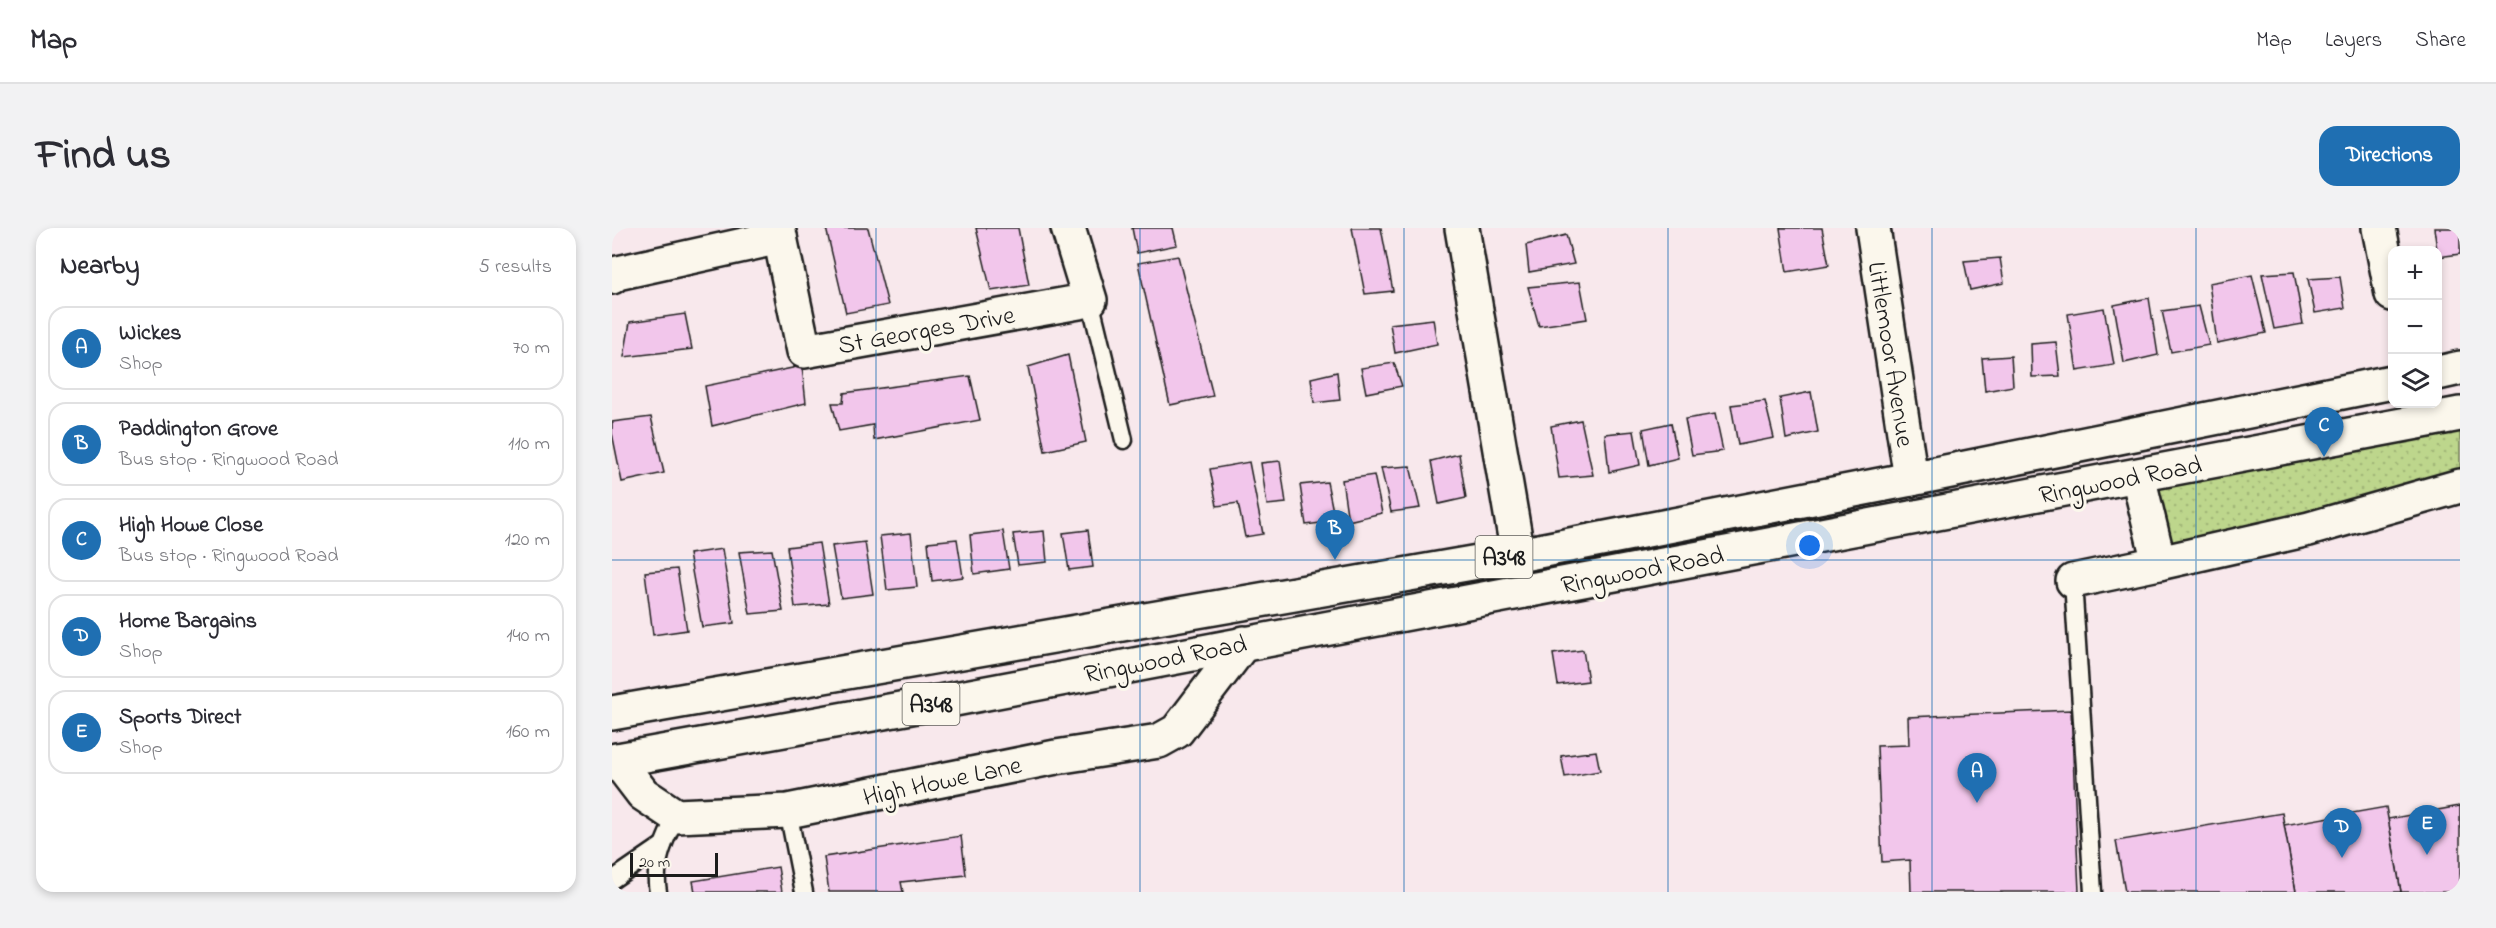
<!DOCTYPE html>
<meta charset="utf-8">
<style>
body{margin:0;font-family:"Indie Flower",sans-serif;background:#f2f2f3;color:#2b2b33}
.controls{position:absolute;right:18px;top:18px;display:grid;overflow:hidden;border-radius:12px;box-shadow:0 3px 9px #0003}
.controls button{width:54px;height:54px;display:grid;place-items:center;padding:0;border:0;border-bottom:2px solid #e1e1e2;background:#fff;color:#2b2b33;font:30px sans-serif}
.scale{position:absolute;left:18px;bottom:15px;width:88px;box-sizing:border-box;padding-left:6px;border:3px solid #1c1c1c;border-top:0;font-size:16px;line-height:21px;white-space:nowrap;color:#1c1c1c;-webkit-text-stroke:4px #fbf7ec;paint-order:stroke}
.you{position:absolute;left:1198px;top:318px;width:21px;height:21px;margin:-15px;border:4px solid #fff;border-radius:50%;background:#1a73e8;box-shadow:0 0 0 9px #1a73e833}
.badge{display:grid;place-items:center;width:39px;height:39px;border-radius:50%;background:#1f6fb2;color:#fff;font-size:20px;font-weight:700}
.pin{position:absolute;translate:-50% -50px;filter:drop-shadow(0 2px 3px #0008)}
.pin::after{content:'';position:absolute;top:32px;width:21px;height:18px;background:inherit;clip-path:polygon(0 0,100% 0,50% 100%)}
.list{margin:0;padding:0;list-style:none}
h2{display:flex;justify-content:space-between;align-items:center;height:78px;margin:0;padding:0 24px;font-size:26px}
h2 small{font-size:20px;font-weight:400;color:#7c7c81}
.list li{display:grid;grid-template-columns:39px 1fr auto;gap:18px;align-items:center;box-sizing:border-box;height:84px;margin:0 12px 12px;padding:0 12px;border:2px solid #e1e1e2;border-radius:18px}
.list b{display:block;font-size:22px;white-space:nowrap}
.list p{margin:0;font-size:20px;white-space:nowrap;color:#7c7c81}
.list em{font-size:20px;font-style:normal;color:#7c7c81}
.icon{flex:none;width:33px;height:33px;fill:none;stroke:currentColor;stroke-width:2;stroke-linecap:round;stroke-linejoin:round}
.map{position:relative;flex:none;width:1848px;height:664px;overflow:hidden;border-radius:18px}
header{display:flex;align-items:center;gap:36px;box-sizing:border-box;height:84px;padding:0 30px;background:#fff;border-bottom:2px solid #e1e1e2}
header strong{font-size:28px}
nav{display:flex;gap:33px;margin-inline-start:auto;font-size:21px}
.intro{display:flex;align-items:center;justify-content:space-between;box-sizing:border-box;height:144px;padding:0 36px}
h1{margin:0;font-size:42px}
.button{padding:15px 27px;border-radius:18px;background:#1f6fb2;color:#fff;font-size:21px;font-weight:700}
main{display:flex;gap:36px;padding:0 36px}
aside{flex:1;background:#fff;border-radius:18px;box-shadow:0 3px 9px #0003}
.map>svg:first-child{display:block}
.grass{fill:url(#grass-dots);stroke:#6c7954;stroke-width:1.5}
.building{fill:#f2c6eb;stroke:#1c1c1c;stroke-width:1.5}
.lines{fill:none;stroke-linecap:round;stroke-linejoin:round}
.lane-casing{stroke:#1c1c1c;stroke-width:21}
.street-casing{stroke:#1c1c1c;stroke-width:38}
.highway-casing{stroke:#1c1c1c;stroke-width:38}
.lane{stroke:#fbf7ec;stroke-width:16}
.street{stroke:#fbf7ec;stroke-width:33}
.highway{stroke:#fbf7ec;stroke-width:33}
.grid{fill:none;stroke:#1f6fb2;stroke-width:1.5;stroke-opacity:0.55}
.labels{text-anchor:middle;stroke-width:6;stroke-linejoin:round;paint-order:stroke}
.shield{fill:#fbf7ec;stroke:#5f5e5a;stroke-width:1.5}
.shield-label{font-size:24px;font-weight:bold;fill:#1c1c1c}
.street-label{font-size:26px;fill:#1c1c1c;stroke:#fbf7ec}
</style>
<header>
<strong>Map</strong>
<nav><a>Map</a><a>Layers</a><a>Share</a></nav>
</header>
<div class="intro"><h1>Find us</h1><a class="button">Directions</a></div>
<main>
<aside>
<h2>Nearby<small>5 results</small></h2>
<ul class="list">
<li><span class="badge">A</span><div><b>Wickes</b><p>Shop</p></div><em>70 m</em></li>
<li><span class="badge">B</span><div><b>Paddington Grove</b><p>Bus stop · Ringwood Road</p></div><em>110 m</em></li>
<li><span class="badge">C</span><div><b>High Howe Close</b><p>Bus stop · Ringwood Road</p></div><em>120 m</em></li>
<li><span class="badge">D</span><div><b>Home Bargains</b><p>Shop</p></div><em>140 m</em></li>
<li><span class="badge">E</span><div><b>Sports Direct</b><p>Shop</p></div><em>160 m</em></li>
</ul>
</aside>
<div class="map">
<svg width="1848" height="664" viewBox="0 0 1848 664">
<defs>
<pattern id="grass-dots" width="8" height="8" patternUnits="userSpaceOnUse" patternTransform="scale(1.5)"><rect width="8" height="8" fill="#bdd68c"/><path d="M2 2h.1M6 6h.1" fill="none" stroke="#a2b778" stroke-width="1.8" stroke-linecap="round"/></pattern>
</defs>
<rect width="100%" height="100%" fill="#f8e8ec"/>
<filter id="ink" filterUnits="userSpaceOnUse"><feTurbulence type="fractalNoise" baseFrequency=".0167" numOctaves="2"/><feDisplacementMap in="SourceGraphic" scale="12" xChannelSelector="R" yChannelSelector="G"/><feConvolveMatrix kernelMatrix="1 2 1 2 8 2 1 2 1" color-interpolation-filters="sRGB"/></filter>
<g filter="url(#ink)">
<path class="grass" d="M1848 193V258L1547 335 1526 248Z"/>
<g class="building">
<path d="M214 0H256L276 77 234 85Z"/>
<path d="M364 0H406L417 57 379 63Z"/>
<path d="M520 0H561L565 17 525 25Z"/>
<path d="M740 0H769L781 63 753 66Z"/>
<path d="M1168 0H1210L1217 37 1175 44Z"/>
<path d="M1822 0H1848V26L1826 29Z"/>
<path d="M954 7 962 36 917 44 914 17Z"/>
<path d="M566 28 601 168 558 177 526 35Z"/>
<path d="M1388 30 1392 55 1358 62 1352 33Z"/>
<path d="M1682 44 1691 96 1662 101 1650 46Z"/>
<path d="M1640 47 1654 105 1605 115 1597 55Z"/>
<path d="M1728 49 1733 80 1703 85 1696 51Z"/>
<path d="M968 54 975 91 927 98 916 59Z"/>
<path d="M1537 70 1546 127 1512 135 1502 77Z"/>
<path d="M1587 78 1597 117 1559 124 1550 83Z"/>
<path d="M1492 80 1502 137 1465 143 1456 86Z"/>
<path d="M73 86 80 121 12 129 18 94Z"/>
<path d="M821 91 825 116 783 125 778 96Z"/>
<path d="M1444 114 1448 148 1420 149 1419 116Z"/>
<path d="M456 127 474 214 433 223 416 139Z"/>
<path d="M1399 128 1401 158 1373 163 1370 130Z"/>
<path d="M782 135 790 158 754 165 749 140Z"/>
<path d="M190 138 194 175 100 198 93 158Z"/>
<path d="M725 144 728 172 702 175 699 150Z"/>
<path d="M358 148 368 192 262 212 261 197 227 203 220 175H231L232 165Z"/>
<path d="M1199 164 1206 204 1174 211 1168 170Z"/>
<path d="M1153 173 1162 210 1126 217 1119 177Z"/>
<path d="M1103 186 1111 223 1080 227 1073 191Z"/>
<path d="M39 189 52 245 10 254 0 205V194Z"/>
<path d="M969 192 981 247 947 250 939 198Z"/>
<path d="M1059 195 1066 230 1037 237 1031 201Z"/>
<path d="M1022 203 1028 237 997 244 993 206Z"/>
<path d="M847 226 854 270 827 276 819 233Z"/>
<path d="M668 233 674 275 655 277 649 235Z"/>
<path d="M637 234 651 306 633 309 626 275 605 278 598 241Z"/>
<path d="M798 238 808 280 779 284 769 240Z"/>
<path d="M762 247 770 285 736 293 730 252Z"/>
<path d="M715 254 723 293 694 297 688 257Z"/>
<path d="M476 302 481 339 457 342 451 305Z"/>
<path d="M391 303 397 341 362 346 358 307Z"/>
<path d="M432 303 435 334 406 337 401 306Z"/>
<path d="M299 305 305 359 275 362 268 308Z"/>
<path d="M345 311 351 349 320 353 316 314Z"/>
<path d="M253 314 261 366 229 370 220 318Z"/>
<path d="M207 315 217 376 183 379 175 319Z"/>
<path d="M110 321 122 395 90 399 77 326Z"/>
<path d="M160 322 171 383 138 386 127 324Z"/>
<path d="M65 341 75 402 41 407 33 344Z"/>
<path d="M971 422 976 453 946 457 941 426Z"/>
<path d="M1459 482 1467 664H1299L1298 632 1270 634 1265 518 1297 517 1296 489Z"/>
<path d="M984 523 988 543 953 549 949 528Z"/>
<path d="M1848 578V664H1789L1776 591Z"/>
<path d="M1774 579 1789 664H1684L1672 597Z"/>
<path d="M1670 585 1684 664H1513L1504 613Z"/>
<path d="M349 608 354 647 289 654 291 664H217L212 629Z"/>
<path d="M166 639 170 664H83L81 653Z"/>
</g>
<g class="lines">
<g class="lane-casing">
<g id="lane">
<path d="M478 72 512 212"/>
<path d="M1461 353 1481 664"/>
<path d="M176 583 192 664"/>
<path d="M0 652 51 617"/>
<path d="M46 664C41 636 52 613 64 588"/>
</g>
</g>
<g class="street-casing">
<g id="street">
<path d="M850 0 906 327"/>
<path d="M1261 0 1299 251"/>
<path d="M1767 0 1780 66"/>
<path d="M168 9 192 123 478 72 456 0"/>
<path d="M0 49 1 46 168 9 166 0"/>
<path d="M1526 248 1547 335 1697 301 1848 258"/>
<path d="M1461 353 1547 335"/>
<path d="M5 532 31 566 64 588 176 583 444 529 547 513 565 503 632 415"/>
</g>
</g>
<g class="highway-casing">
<g id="highway">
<path d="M1826 145 1848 140"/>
<path d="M0 485 906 327 1299 251 1780 154"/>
<path d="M0 533 327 474 1848 186"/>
</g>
</g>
<use href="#lane" class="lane"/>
<use href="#street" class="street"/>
<use href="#highway" class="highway"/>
</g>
</g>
<path class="grid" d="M264 0V664M528 0V664M792 0V664M1056 0V664M1320 0V664M1584 0V664M0 332H1848"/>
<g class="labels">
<g class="shield">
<rect x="863.5" y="308" width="57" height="42" rx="4.5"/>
<rect x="290.5" y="455" width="57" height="42" rx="4.5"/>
</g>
<g class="shield-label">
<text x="892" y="337">A348</text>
<text x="319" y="484">A348</text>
</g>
<g class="street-label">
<text transform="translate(314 101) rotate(-10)" y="9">St Georges Drive</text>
<text transform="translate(1280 126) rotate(81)" y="9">Littlemoor Avenue</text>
<text transform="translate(1508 251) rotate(-11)" y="9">Ringwood Road</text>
<text transform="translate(1030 341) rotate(-11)" y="9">Ringwood Road</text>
<text transform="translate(553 430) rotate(-11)" y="9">Ringwood Road</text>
<text transform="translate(330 552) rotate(-12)" y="9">High Howe Lane</text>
</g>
</g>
</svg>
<div class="controls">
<button>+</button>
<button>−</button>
<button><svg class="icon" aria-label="layers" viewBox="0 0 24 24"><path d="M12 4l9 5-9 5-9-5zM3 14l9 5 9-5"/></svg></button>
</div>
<div class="scale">20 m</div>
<div class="you"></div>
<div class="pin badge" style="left:1365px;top:575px">A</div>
<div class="pin badge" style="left:723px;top:332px">B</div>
<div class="pin badge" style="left:1712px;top:229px">C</div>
<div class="pin badge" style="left:1730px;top:630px">D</div>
<div class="pin badge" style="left:1815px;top:627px">E</div>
</div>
</main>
